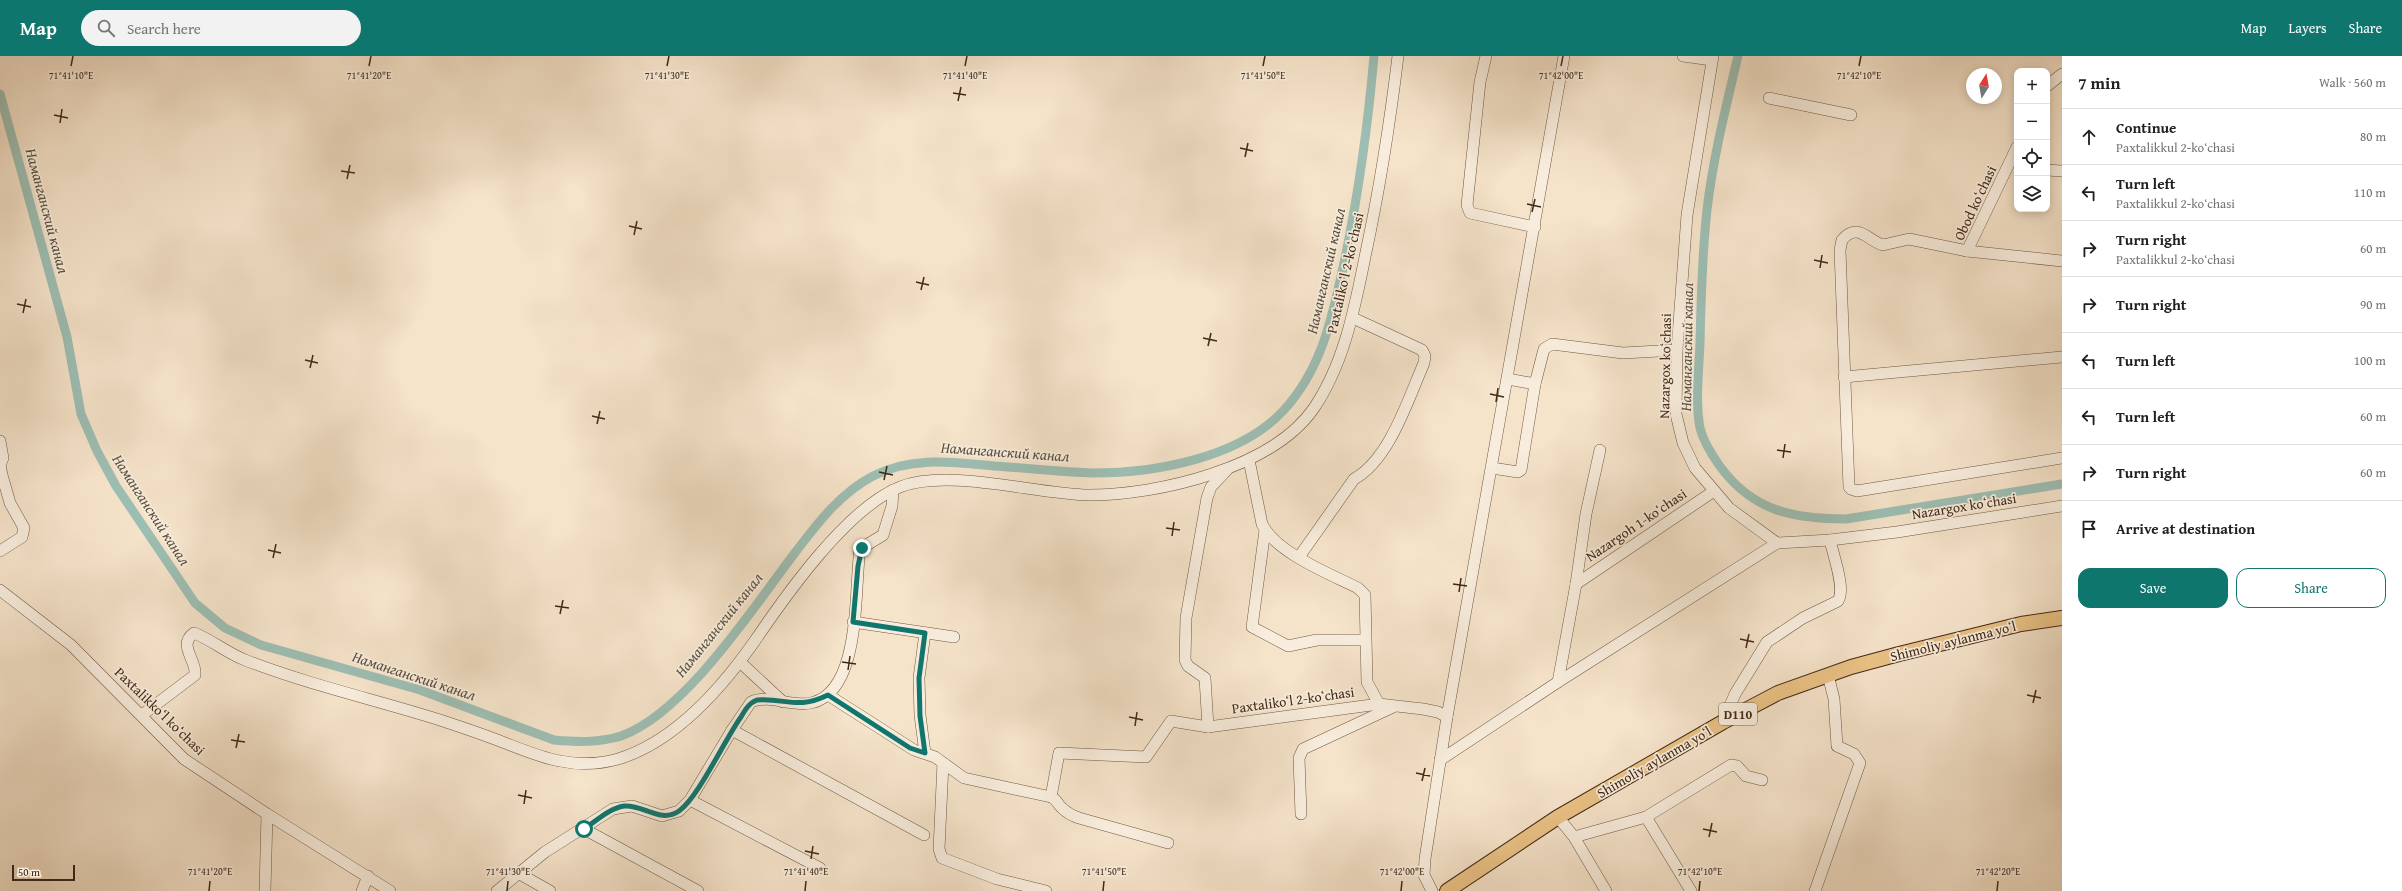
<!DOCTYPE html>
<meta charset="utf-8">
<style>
body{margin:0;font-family:"Gentium Book Plus",serif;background:#f2f2f2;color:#202124}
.controls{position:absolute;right:12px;top:12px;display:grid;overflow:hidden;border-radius:8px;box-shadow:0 2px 10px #0003}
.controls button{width:36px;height:36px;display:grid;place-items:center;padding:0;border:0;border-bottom:1px solid #e0e0e0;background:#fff;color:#202124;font:20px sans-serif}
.compass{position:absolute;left:1966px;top:12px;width:36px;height:36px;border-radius:50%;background:#fff;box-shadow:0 2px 10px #0003;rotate:11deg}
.scale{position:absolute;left:12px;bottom:10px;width:63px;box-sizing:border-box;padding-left:4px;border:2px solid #422916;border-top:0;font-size:11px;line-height:14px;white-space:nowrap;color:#422916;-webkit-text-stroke:3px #f8eddd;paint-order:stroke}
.stop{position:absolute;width:12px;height:12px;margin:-9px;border:3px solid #0f766e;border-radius:50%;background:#fff}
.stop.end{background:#0f766e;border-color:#fff;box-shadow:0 1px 4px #0008}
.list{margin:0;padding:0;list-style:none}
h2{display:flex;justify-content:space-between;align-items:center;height:52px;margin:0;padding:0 16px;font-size:17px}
h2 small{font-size:13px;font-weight:400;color:#757577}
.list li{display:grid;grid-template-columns:26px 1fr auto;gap:12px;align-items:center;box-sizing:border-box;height:56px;padding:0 16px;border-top:1px solid #e0e0e0}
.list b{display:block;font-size:15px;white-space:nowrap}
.list p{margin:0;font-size:13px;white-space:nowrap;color:#757577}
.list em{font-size:13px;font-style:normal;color:#757577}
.actions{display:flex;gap:8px;padding:12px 16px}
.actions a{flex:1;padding:9px 0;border:1px solid #0f766e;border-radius:12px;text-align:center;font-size:14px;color:#0f766e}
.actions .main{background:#0f766e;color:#fff}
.icon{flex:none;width:22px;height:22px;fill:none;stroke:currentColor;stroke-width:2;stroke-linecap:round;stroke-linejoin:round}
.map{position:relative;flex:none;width:2062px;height:835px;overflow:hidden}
header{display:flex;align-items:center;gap:24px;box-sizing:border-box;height:56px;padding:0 20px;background:#0f766e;color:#fff}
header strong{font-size:19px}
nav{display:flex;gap:22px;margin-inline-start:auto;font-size:14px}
.search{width:280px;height:36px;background:#f2f2f2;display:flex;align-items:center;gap:10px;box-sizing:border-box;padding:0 14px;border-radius:22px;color:#757577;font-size:15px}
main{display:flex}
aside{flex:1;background:#fff}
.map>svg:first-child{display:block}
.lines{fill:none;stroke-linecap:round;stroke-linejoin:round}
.canal{stroke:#9dbeb3;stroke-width:9}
.minor-casing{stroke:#6f5843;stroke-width:12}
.major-casing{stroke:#422916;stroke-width:16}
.minor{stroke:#f8eddd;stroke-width:11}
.major{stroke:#eac285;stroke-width:14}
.route{stroke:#0f766e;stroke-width:5}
.ticks{fill:none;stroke:#422916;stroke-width:1.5}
.labels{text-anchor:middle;stroke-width:3.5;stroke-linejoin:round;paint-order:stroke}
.shield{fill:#f8eddd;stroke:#796452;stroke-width:1}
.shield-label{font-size:13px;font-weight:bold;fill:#422916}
.street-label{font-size:14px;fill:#422916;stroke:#f8eddd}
.water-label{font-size:15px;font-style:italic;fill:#594e3d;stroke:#f8eddd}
.ticks-label{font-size:10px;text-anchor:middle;fill:#422916;stroke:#f8eddd;stroke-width:3.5;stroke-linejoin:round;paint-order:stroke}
</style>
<header>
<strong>Map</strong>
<div class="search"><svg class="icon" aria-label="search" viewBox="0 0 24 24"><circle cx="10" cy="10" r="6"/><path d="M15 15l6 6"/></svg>Search here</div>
<nav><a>Map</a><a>Layers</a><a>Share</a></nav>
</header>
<main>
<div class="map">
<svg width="2062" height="835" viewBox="0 0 2062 835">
<rect width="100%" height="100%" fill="#f5e3ca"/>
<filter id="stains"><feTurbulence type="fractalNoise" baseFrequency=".005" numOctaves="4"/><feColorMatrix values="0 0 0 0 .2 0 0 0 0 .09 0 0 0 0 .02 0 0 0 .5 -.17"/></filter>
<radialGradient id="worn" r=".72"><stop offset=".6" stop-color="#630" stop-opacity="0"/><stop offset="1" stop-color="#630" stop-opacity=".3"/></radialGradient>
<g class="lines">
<g class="canal">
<path d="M1738 0C1726 51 1713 102 1707 154 1702 198 1701 243 1700 287 1699 314 1695 345 1700 372 1703 384 1712 399 1719 409 1752 455 1793 463 1846 463L2062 428"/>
<path d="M0 38 67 281 81 358 97 395 116 430 195 547 225 572 261 589 420 634 554 684C576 686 599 687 621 680 685 657 753 552 794 498 817 468 839 438 873 420 912 400 952 406 994 410 1027 412 1060 416 1093 417 1155 417 1239 402 1283 355 1323 312 1333 258 1345 202 1359 135 1368 68 1374 0"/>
</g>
<g class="minor-casing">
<g id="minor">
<path d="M1486 0 1480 26 1467 149 1470 157 1535 171"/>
<path d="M1683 0 1712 4"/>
<path d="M1713 0 1687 159 1677 294 1676 358 1683 387 1695 412 1729 452 1777 487 1830 484 1897 476 2062 450"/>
<path d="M2047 30 2062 18"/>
<path d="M1769 42 1851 59"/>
<path d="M2017 91 1967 195 2062 205"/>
<path d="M2047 114 2062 115"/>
<path d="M1967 195 1909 183 1883 189C1868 185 1858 165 1842 184L1840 194 1849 431 1851 433 1857 435 2062 402"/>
<path d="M1844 321 2062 301"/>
<path d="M1508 323 1535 328 1544 293 1552 288 1623 297 1677 294"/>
<path d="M0 385 3 402 0 409 2 419 10 447 24 472 22 481 0 495"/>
<path d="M1249 404 1262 468C1276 497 1330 518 1358 532L1365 539 1367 626 1379 648"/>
<path d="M1492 412 1518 416 1521 414 1535 328"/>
<path d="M1265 474 1252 571 1288 590 1317 584H1365"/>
<path d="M1299 501 1354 423C1390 403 1408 343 1424 307L1425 300 1422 294 1353 262"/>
<path d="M1576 528 1714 435"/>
<path d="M0 534 71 589 184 703 267 758 390 835"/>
<path d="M853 566 954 581"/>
<path d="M925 577 919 622 920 659 925 697"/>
<path d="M740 606 783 646"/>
<path d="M1558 626 1576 528 1586 458 1600 394"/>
<path d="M828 639 914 694 935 701 964 722 1051 741C1057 743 1057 748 1062 752 1067 757 1073 760 1079 762L1168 787"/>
<path d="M142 659 195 619C197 604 177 589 194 577 212 584 227 597 245 604 309 629 377 644 443 665 464 672 485 679 505 687 523 694 542 702 560 705 579 709 600 708 618 703 674 686 721 633 754 586 786 539 847 452 900 431 949 412 1035 438 1089 439 1158 439 1273 412 1314 352 1345 306 1355 250 1366 196 1380 131 1390 66 1398 0"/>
<path d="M1723 666 1735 638 1767 586 1803 562 1838 545C1846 533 1833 499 1830 484"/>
<path d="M1208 671 1205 622 1188 610 1185 604 1186 562 1207 442 1211 431 1227 414"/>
<path d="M732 674 924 779"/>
<path d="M1440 704 1558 626 1777 487"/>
<path d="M943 707 939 793 942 802 997 823 1046 835"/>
<path d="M1051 741 1059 697 1146 701 1171 665 1208 671 1379 648 1423 653 1438 656 1447 661"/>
<path d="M690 744 820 812"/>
<path d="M1301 758 1299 702 1303 693 1393 651"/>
<path d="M1558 761 1574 781 1606 835"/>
<path d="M1646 761 1691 835"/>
<path d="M584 773 698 835"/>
<path d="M1574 781 1646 761 1731 709 1737 710 1746 720 1762 724"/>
<path d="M518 817 550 835"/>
<path d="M265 835 267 758"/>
<path d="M362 835 368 820"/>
<path d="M497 835 545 796 613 753 632 750 662 760 679 755 690 744 732 674 751 646C769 638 792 651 811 647 862 636 854 533 860 493L883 479 892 450 893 434"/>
<path d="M1432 835 1424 819 1425 803 1447 661 1564 0"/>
<path d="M1815 835 1860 707 1854 698 1837 690 1834 643 1828 619"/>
</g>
</g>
<g class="major-casing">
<path id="major" d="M1447 835 1558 761 1723 666 1778 637 1851 611 1899 598 2021 568 2062 562"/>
</g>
<use href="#minor" class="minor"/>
<use href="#major" class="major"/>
</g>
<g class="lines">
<path class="route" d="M584 773C596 765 610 752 624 750 643 748 660 768 679 755 698 742 725 683 741 661 745 654 749 647 757 644 787 642 797 654 828 639L910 692 925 697 920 660 919 622 925 577 853 566 858 510 862 492"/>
</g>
<path class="ticks" d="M71 10 73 0M369 10 371 0M667 10 669 0M965 10 967 0M1263 10 1265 0M1561 10 1563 0M1859 10 1861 0M953 37 966 39M958 45 961 31M54 59 68 62M60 67 62 53M1240 92 1253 95M1245 101 1248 87M341 115 355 117M347 123 350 109M1527 148 1541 151M1532 156 1535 143M629 170 642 173M634 179 637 165M1814 204 1828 207M1820 212 1822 199M916 226 929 229M921 234 924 221M17 248 31 251M23 257 26 243M1203 282 1217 285M1208 290 1211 277M305 304 318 307M310 312 313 299M1490 338 1504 341M1496 346 1498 332M592 360 605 363M597 368 600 355M1777 394 1791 396M1783 402 1785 388M879 416 893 419M884 424 887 410M1166 472 1180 474M1172 480 1174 466M268 494 281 497M273 502 276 488M1453 528 1467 530M1459 536 1461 522M555 550 569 552M560 558 563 544M1740 583 1754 586M1746 592 1749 578M842 606 856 608M848 614 850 600M2027 639 2041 642M2033 647 2036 634M1129 661 1143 664M1135 670 1137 656M231 684 245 686M236 692 239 678M1416 717 1430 720M1422 725 1425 712M518 739 532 742M524 748 526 734M1703 773 1717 776M1709 781 1712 767M805 795 819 798M811 803 813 790M209 835 210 825M507 835 508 825M805 835 806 825M1103 835 1104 825M1401 835 1402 825M1699 835 1700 825M1997 835 1998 825"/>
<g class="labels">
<rect class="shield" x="1719" y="647" width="38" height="22" rx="3"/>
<g class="shield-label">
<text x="1738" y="663">D110</text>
</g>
<g class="street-label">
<text transform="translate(1975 147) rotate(-65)" y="5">Obod koʻchasi</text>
<text transform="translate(1345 217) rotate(-77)" y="5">Paxtalikoʻl 2-koʻchasi</text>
<text transform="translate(1665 310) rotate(-89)" y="5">Nazargox koʻchasi</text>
<text transform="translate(1964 450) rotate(-9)" y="5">Nazargox koʻchasi</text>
<text transform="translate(1636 469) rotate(-34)" y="5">Nazargoh 1-koʻchasi</text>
<text transform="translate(1953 585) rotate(-14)" y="5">Shimoliy aylanma yoʻl</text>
<text transform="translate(1293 644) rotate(-8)" y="5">Paxtalikoʻl 2-koʻchasi</text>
<text transform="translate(160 655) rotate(44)" y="5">Paxtalikkoʻl koʻchasi</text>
<text transform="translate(1654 706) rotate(-30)" y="5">Shimoliy aylanma yoʻl</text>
</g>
<g class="water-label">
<text transform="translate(47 155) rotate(75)" y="5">Наманганский канал</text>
<text transform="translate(1326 215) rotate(-77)" y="5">Наманганский канал</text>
<text transform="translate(1687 291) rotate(-89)" y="5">Наманганский канал</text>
<text transform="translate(1005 396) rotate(4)" y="5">Наманганский канал</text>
<text transform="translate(151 454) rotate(57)" y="5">Наманганский канал</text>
<text transform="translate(719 569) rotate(-51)" y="5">Наманганский канал</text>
<text transform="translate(414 620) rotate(18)" y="5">Наманганский канал</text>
</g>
</g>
<g class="ticks-label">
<text x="71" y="23">71°41'10"E</text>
<text x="369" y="23">71°41'20"E</text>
<text x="667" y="23">71°41'30"E</text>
<text x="965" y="23">71°41'40"E</text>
<text x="1263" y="23">71°41'50"E</text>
<text x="1561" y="23">71°42'00"E</text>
<text x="1859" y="23">71°42'10"E</text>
<text x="210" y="819">71°41'20"E</text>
<text x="508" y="819">71°41'30"E</text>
<text x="806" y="819">71°41'40"E</text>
<text x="1104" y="819">71°41'50"E</text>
<text x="1402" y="819">71°42'00"E</text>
<text x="1700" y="819">71°42'10"E</text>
<text x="1998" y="819">71°42'20"E</text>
</g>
<rect width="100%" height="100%" filter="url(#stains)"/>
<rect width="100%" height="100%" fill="url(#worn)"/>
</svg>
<div class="controls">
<button>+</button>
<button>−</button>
<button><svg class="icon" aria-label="locate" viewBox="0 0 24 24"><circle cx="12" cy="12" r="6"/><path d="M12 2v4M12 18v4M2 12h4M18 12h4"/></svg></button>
<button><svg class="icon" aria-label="layers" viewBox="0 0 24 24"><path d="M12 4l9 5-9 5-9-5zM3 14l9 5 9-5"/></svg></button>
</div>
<svg class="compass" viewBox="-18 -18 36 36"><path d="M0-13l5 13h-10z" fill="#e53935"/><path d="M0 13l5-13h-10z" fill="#757577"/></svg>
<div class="scale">50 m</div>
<div class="stop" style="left:584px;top:773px"></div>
<div class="stop end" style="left:862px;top:492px"></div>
</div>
<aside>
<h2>7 min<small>Walk · 560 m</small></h2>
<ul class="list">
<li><svg class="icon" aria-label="ahead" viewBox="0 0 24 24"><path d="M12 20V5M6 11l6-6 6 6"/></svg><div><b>Continue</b><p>Paxtalikkul 2-koʻchasi</p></div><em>80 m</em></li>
<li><svg class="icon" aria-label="left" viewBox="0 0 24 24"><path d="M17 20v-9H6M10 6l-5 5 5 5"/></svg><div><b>Turn left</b><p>Paxtalikkul 2-koʻchasi</p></div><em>110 m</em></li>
<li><svg class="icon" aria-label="right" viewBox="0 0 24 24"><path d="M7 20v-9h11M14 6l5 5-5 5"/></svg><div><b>Turn right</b><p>Paxtalikkul 2-koʻchasi</p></div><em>60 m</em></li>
<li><svg class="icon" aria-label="right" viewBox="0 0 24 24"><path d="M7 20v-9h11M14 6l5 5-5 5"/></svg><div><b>Turn right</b></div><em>90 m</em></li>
<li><svg class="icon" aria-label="left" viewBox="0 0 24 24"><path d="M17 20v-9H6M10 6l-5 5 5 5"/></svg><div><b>Turn left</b></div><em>100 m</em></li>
<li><svg class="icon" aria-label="left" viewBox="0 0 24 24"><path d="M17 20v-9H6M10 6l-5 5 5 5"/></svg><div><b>Turn left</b></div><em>60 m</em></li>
<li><svg class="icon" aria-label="right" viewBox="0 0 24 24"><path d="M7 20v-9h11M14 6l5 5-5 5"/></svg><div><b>Turn right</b></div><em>60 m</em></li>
<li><svg class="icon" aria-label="arrive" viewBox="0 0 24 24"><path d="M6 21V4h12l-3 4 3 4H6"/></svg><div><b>Arrive at destination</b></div></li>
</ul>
<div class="actions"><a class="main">Save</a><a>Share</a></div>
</aside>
</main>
